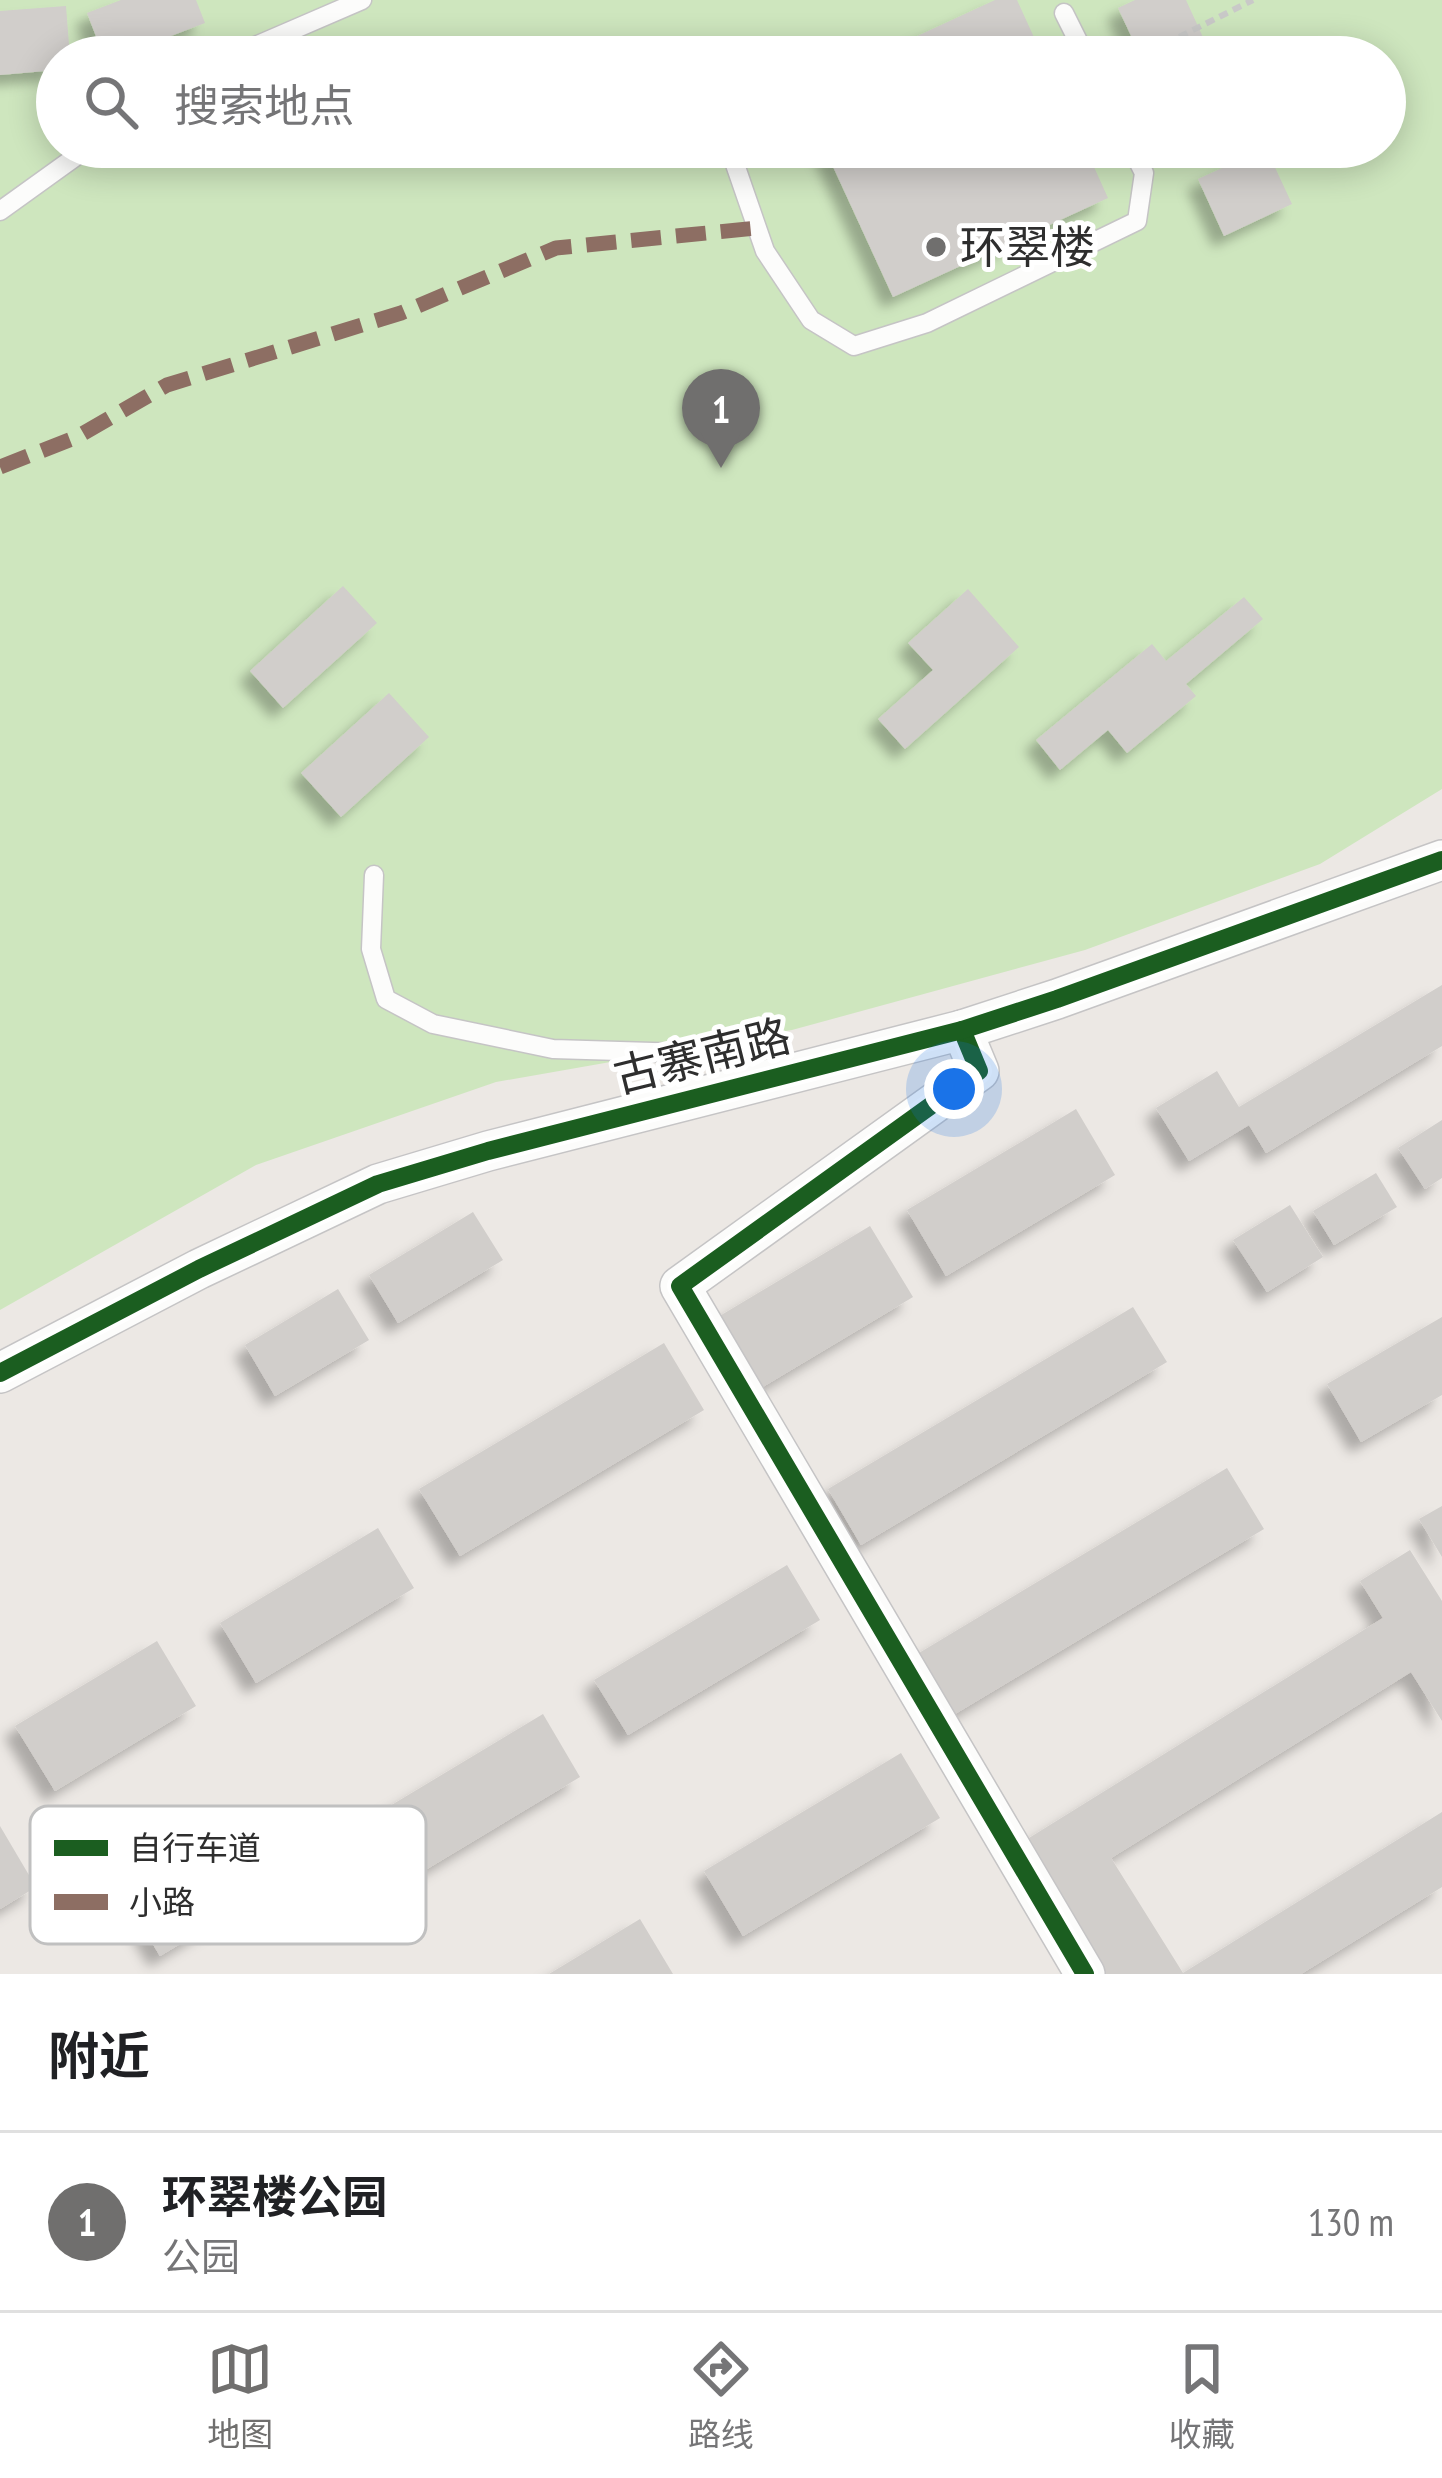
<!DOCTYPE html>
<html lang="zh">
<meta charset="utf-8">
<style>
body{margin:0;font-family:"PT Sans Narrow","Noto Sans SC",sans-serif;background:#f2f2f2;color:#202124}
.you{position:absolute;left:954px;top:1089px;width:42px;height:42px;margin:-30px;border:9px solid #fff;border-radius:50%;background:#1a73e8;box-shadow:0 0 0 18px #1a73e833}
.badge{display:grid;place-items:center;width:78px;height:78px;border-radius:50%;background:#706f6e;color:#fff;font-size:39px;font-weight:700}
.pin{position:absolute;translate:-50% -99px;filter:drop-shadow(0 3px 6px #0008)}
.pin::after{content:'';position:absolute;top:63px;width:42px;height:36px;background:inherit;clip-path:polygon(0 0,100% 0,50% 100%)}
.list{margin:0;padding:0;list-style:none}
h2{display:flex;justify-content:space-between;align-items:center;height:156px;margin:0;padding:0 48px;font-size:51px}
h2 small{font-size:39px;font-weight:400;color:#757577}
.list li{display:grid;grid-template-columns:78px 1fr auto;gap:36px;align-items:center;box-sizing:border-box;height:180px;padding:0 48px;border-top:3px solid #e0e0e0}
.list b{display:block;font-size:45px;white-space:nowrap}
.list p{margin:0;font-size:39px;white-space:nowrap;color:#757577}
.list em{font-size:39px;font-style:normal;color:#757577}
.icon{flex:none;width:66px;height:66px;fill:none;stroke:currentColor;stroke-width:2;stroke-linecap:round;stroke-linejoin:round}
.map{position:relative;flex:none;width:1442px;height:1974px;overflow:hidden}
.search{position:absolute;background:#fff;box-shadow:0 6px 30px #0003;left:36px;right:36px;top:36px;height:132px;display:flex;align-items:center;gap:30px;box-sizing:border-box;padding:0 42px;border-radius:66px;color:#757577;font-size:45px}
.sheet{height:336px;background:#fff}
nav{display:flex;justify-content:space-around;align-items:center;box-sizing:border-box;height:168px;border-top:3px solid #e0e0e0;background:#fff;font-size:33px;color:#757577}
nav a{display:grid;justify-items:center;gap:6px}
nav .on{color:#706f6e}
.map>svg:first-child{display:block}
.green{fill:#cee6be;fill-rule:evenodd}
.building{fill:#d1cecb;filter:url(#shadow)}
.lines{fill:none;stroke-linecap:round;stroke-linejoin:round}
.service-casing{stroke:#c5c4c5;stroke-width:21}
.minor-casing{stroke:#c5c4c5;stroke-width:42}
.path{stroke:#c9c9c8;stroke-width:6;stroke-dasharray:9 6;stroke-linecap:butt}
.service{stroke:#fcfcfb;stroke-width:18}
.minor{stroke:#fcfcfb;stroke-width:39}
.quiet{stroke:#8d6e63;stroke-width:15;stroke-dasharray:30 15;stroke-linecap:butt}
.cycleway-casing{stroke:#fff;stroke-width:26}
.cycleway{stroke:#1b5e20;stroke-width:18}
.poi-dot{fill:#706f6e;stroke:#fff;stroke-width:4.5}
.labels{text-anchor:middle;stroke-width:10;stroke-linejoin:round;paint-order:stroke}
.poi-label{font-size:45px;fill:#2e2e2e;stroke:#fff;text-anchor:start}
.street-label{font-size:45px;fill:#2e2e2e;stroke:#fff}
.key{fill:#fff;stroke:#c0c0c0;stroke-width:3}
.key-label{font-size:33px;fill:#2e2e2e}
</style>
<div class="map">
<svg width="1442" height="1974" viewBox="0 0 1442 1974">
<defs>
<filter id="shadow"><feDropShadow dx="-11" dy="11" stdDeviation="6" flood-color="#0004"/></filter>
</defs>
<rect width="100%" height="100%" fill="#ece8e4"/>
<path class="green" d="M0 0H1442V789L1320 864 1085 950 792 1030 496 1082 256 1165 0 1310ZM57 57H1385V147H57Z"/>
<g class="building">
<path d="M121 0H196L205 23 116 57H104L87 13Z"/>
<path d="M995 0H1017L1043 57H872Z"/>
<path d="M1135 0H1186L1212 57H1141L1118 8Z"/>
<path d="M66 6 70 57H57V70L0 75V11Z"/>
<path d="M824 147H1085L1108 198 893 297Z"/>
<path d="M1266 148 1292 204 1224 236 1198 179Z"/>
<path d="M343 586 377 623 283 708 250 671Z"/>
<path d="M968 589 1019 647 905 749 878 719 933 670 908 643Z"/>
<path d="M1244 597 1263 619 1186 684 1196 696 1127 753 1108 730 1060 770 1036 740 1152 644 1166 661Z"/>
<path d="M389 693 429 737 341 817 301 773Z"/>
<path d="M1442 985V1046L1266 1153 1249 1125 1189 1161 1156 1108 1217 1071 1239 1107Z"/>
<path d="M1076 1109 1115 1175 946 1276 907 1210Z"/>
<path d="M1442 1120V1178L1425 1189 1398 1148Z"/>
<path d="M1376 1173 1397 1207 1334 1245 1313 1211Z"/>
<path d="M1290 1205 1323 1257 1267 1292 1233 1240Z"/>
<path d="M473 1212 503 1260 398 1323 369 1275Z"/>
<path d="M870 1226 913 1297 761 1388 718 1317Z"/>
<path d="M338 1289 369 1340 275 1396 245 1345Z"/>
<path d="M1133 1307 1167 1362 861 1545 828 1489Z"/>
<path d="M1442 1317V1395L1361 1442 1327 1384Z"/>
<path d="M664 1343 704 1410 460 1556 419 1489Z"/>
<path d="M1227 1468 1264 1529 950 1717 914 1656Z"/>
<path d="M1442 1506V1557L1419 1519Z"/>
<path d="M378 1528 414 1588 256 1683 220 1623Z"/>
<path d="M1410 1550 1442 1601V1721L1411 1672 1111 1858 1183 1973 1442 1812V1887L1301 1974H1103L1021 1843 1383 1618 1360 1581Z"/>
<path d="M787 1565 820 1620 628 1735 594 1680Z"/>
<path d="M157 1641 196 1706 55 1791 15 1726Z"/>
<path d="M543 1714 580 1777 392 1890 355 1827Z"/>
<path d="M901 1753 940 1818 743 1936 704 1871Z"/>
<path d="M258 1809 297 1874 160 1956 121 1891Z"/>
<path d="M0 1826 36 1887 0 1909Z"/>
<path d="M640 1919 673 1974H549Z"/>
</g>
<g class="lines">
<g class="service-casing">
<g id="service">
<path d="M1064 13 1086 57"/>
<path d="M230 57 362 0"/>
<path d="M729 147 765 251 811 320 854 346 927 323 1137 221 1144 173 1131 147"/>
<path d="M0 211 89 147"/>
<path d="M374 875 371 949 386 999 433 1024 553 1049 719 1054 763 1076"/>
</g>
</g>
<g class="minor-casing">
<g id="minor">
<path d="M962 1030 979 1071 680 1286 1085 1974"/>
<path d="M0 1373 199 1269 378 1184 488 1151 962 1030 1057 999 1442 860"/>
</g>
</g>
<path class="path" d="M1139 57 1253 0"/>
<use href="#service" class="service"/>
<use href="#minor" class="minor"/>
<path class="quiet" d="M0 467 77 437 167 385 401 313 556 248 757 228"/>
<g class="cycleway-casing">
<g id="cycleway">
<path d="M962 1030 979 1071 680 1286 1085 1974"/>
<path d="M0 1373 199 1269 378 1184 488 1151 962 1030 1057 999 1442 860"/>
</g>
</g>
<use href="#cycleway" class="cycleway"/>
</g>
<circle class="poi-dot" cx="936" cy="247" r="12"/>
<g class="labels">
<g class="poi-label">
<text x="960" y="263">环翠楼</text>
</g>
<g class="street-label">
<text transform="translate(702 1056) rotate(-14)" y="16">古寨南路</text>
</g>
</g>
<rect x="30" y="1806" width="396" height="138" rx="18" class="key"/>
<rect x="54" y="1840" width="54" height="16" fill="#1b5e20"/>
<rect x="54" y="1894" width="54" height="16" fill="#8d6e63"/>
<g class="key-label">
<text x="129" y="1860">自行车道</text>
<text x="129" y="1914">小路</text>
</g>
</svg>
<div class="you"></div>
<div class="pin badge" style="left:721px;top:468px">1</div>
<div class="search"><svg class="icon" aria-label="search" viewBox="0 0 24 24"><circle cx="10" cy="10" r="6"/><path d="M15 15l6 6"/></svg>搜索地点</div>
</div>
<section class="sheet">
<h2>附近<small></small></h2>
<ul class="list">
<li><span class="badge">1</span><div><b>环翠楼公园</b><p>公园</p></div><em>130 m</em></li>
</ul>
</section>
<nav>
<a class="on"><svg class="icon" aria-label="map" viewBox="0 0 24 24"><path d="M3 6l6-2 6 2 6-2v14l-6 2-6-2-6 2zM9 4v14M15 6v14"/></svg>地图</a>
<a><svg class="icon" aria-label="directions" viewBox="0 0 24 24"><path d="M12 3l9 9-9 9-9-9zM9 14v-3h6M13 9l2 2-2 2"/></svg>路线</a>
<a><svg class="icon" aria-label="saved" viewBox="0 0 24 24"><path d="M7 4h10v16l-5-4-5 4z"/></svg>收藏</a>
</nav>
